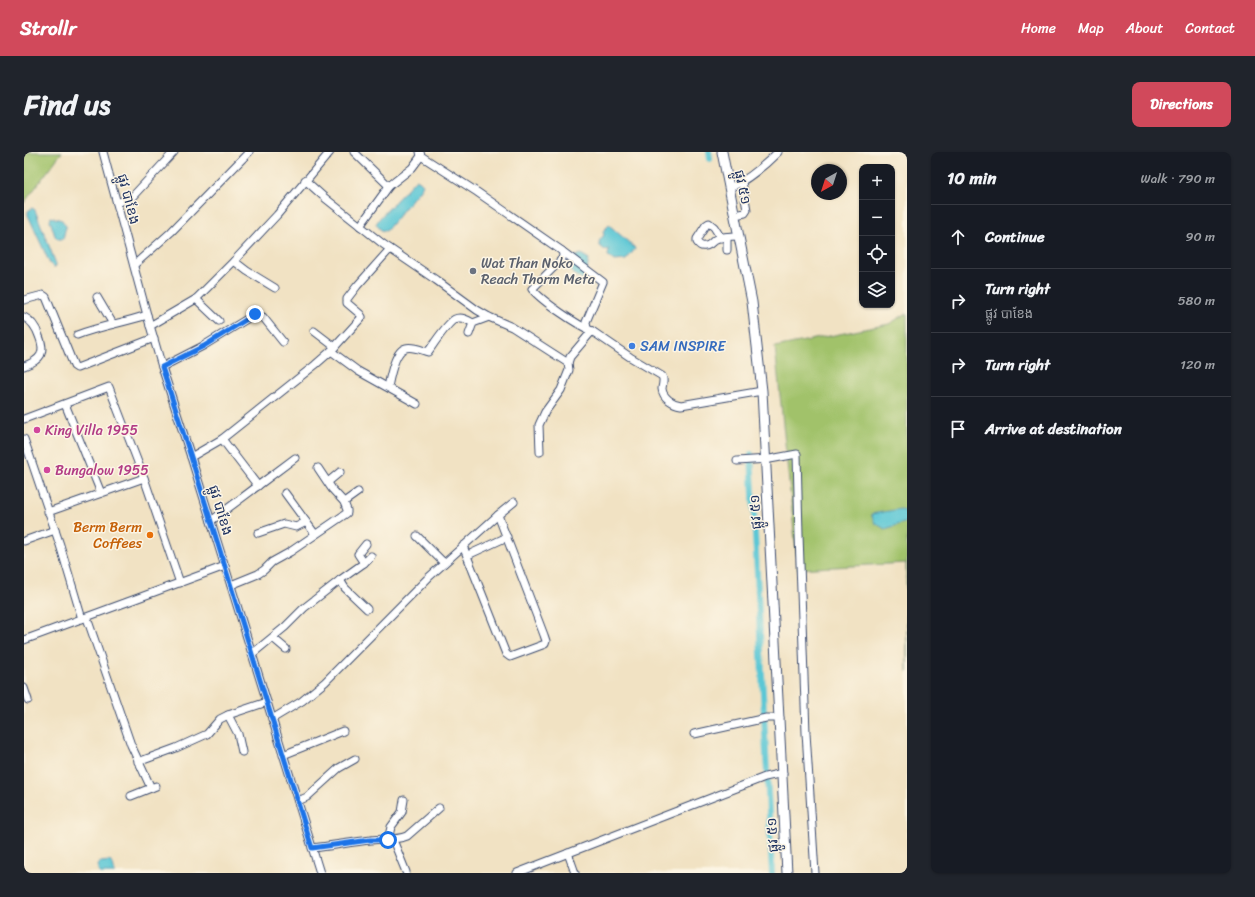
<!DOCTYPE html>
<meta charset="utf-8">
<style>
body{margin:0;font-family:Sriracha,"Noto Sans Khmer",sans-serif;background:#20242c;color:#f1f3f6}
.controls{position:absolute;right:12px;top:12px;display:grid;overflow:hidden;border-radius:8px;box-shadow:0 1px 3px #0004}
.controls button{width:36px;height:36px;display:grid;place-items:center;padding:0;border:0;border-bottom:1px solid #363941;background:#171b24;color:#f1f3f6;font:20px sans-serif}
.compass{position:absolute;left:787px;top:12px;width:36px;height:36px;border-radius:50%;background:#171b24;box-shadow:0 1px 3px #0004;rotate:219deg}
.stop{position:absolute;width:12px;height:12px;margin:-9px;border:3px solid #1a73e8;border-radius:50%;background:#fff}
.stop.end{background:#1a73e8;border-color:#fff;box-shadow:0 1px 4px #0008}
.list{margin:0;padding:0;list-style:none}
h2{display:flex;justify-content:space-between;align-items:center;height:52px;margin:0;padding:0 16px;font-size:17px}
h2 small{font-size:13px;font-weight:400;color:#9ea1a6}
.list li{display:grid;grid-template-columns:26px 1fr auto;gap:12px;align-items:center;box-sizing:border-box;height:64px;padding:0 16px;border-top:1px solid #363941}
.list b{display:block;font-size:15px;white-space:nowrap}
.list p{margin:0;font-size:13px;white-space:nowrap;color:#9ea1a6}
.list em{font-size:13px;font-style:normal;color:#9ea1a6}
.icon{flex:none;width:22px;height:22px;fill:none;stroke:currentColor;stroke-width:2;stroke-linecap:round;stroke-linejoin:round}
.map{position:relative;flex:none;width:883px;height:721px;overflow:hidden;border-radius:8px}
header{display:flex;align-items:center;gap:24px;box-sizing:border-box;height:56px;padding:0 20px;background:#d1495b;color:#fff}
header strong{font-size:19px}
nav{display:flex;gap:22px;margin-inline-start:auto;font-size:14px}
.intro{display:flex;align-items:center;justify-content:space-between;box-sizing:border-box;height:96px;padding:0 24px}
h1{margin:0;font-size:28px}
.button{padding:10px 18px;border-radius:8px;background:#d1495b;color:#fff;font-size:14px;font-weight:700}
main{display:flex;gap:24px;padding:0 24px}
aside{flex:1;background:#171b24;border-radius:8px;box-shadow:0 1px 3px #0004}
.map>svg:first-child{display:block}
.green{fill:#a1c26a;stroke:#5e7864}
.water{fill:#5cc7d5;stroke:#3c7b9a}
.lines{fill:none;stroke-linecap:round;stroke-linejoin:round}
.canal{stroke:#5cc7d5;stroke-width:6}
.minor-casing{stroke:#3b4a6d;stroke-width:9}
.major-casing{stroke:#3b4a6d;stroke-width:11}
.minor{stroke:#fff;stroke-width:7}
.major{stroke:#fff;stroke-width:9}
.route{stroke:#1a73e8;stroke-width:5}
.worship-dot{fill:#6b7280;stroke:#fcf5e5;stroke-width:1.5}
.shop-dot{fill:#3f7fe0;stroke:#fcf5e5;stroke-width:1.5}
.hotel-dot{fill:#d1479c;stroke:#fcf5e5;stroke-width:1.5}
.food-dot{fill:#e8710a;stroke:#fcf5e5;stroke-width:1.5}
.labels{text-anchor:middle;stroke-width:3;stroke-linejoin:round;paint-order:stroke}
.street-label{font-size:14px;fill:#1b2f5e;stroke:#fcf5e5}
.worship-label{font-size:14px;fill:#5b616d;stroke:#fcf5e5;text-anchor:start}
.shop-label{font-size:14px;fill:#366cbe;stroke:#fcf5e5;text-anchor:start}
.hotel-label{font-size:14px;fill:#b23c85;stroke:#fcf5e5;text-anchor:start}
.food-label{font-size:14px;fill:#c56008;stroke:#fcf5e5;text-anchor:end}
</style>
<header>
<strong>Strollr</strong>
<nav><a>Home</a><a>Map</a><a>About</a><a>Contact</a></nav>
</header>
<div class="intro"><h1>Find us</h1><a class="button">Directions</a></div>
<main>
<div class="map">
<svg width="883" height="721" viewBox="0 0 883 721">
<rect width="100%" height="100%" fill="#fcf5e5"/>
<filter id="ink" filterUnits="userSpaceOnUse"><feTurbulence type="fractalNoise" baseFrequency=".025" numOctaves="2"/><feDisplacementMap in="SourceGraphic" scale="8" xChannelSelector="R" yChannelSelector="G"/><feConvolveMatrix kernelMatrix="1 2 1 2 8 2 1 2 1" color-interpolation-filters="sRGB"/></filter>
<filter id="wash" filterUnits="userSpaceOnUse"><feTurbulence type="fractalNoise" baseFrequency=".012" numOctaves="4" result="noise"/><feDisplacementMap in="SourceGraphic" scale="16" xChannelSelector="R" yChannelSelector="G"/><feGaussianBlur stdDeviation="0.9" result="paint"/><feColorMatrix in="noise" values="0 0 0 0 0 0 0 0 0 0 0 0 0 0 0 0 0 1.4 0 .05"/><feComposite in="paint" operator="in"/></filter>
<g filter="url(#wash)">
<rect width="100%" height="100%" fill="#f1e2c3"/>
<g class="green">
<path d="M0 0H38L0 51Z"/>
<path d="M883 161V520L882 411 774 417 751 195 865 172Z"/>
</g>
<g class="water">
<path d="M392 27 396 29 399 32 397 36 362 79 357 78 352 72 355 67Z"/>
<path d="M8 56 11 58 32 112V114L30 116 26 112 4 63V59Z"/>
<path d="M27 65 38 68 42 74 39 87H34L31 84 26 68Z"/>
<path d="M585 73 610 95 611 97 602 108 590 109 584 104 585 97 581 98 576 94 575 89 580 83 579 79Z"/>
<path d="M557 102 565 107C563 115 564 122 561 129L551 123 543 114V112L554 103Z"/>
<path d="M877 357 883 361V370L861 377 851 371 847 362Z"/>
<path d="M86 709 89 713 91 721H75L73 713 76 710Z"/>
</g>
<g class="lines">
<g class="canal">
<path d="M685 0 686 7"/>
<path d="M727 302 748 721"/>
</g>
</g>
</g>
<g filter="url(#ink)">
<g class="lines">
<g class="minor-casing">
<g id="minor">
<path d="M79 0 123 163 138 215 167 305 296 721"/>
<path d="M330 0 365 34"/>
<path d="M396 0 397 4 453 40 538 99 539 103 538 107 508 137C518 149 553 173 568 179"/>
<path d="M281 28 301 46 359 92 412 128 453 158 465 165 488 175 544 211"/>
<path d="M706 36C725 27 739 15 754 0"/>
<path d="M93 51 108 45 150 0"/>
<path d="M711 63 721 61 723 58 718 30"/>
<path d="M336 74 365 34 388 16 397 4"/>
<path d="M703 85V98"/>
<path d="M697 86 690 75 685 71 682 73 673 87V90C675 93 678 95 681 94 686 94 688 89 692 87 699 84 708 84 715 84"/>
<path d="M538 99 579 130 562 170 563 177"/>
<path d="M210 109 223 119 251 136"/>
<path d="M110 113 147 80 225 0"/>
<path d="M73 145 89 172"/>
<path d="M172 147 195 169"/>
<path d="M0 148 19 143 22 145 50 214 53 216 130 186"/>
<path d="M0 165C8 169 12 175 15 184 22 201 17 208 0 214"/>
<path d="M126 174 172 147 210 109 253 63 306 0"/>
<path d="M290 179 311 195"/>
<path d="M445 182 449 171 465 165"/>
<path d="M53 183C76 174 99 171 123 163"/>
<path d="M307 199 334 219 393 252"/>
<path d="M138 215 179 194 231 162 239 165 259 190"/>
<path d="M364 235C366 225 371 198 382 196 388 194 397 198 404 200 409 193 423 171 431 167 437 164 444 168 449 171"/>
<path d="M41 252 77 341"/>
<path d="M0 267 85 235 120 326 156 431"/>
<path d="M0 287 36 393 58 467"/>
<path d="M198 287 234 334"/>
<path d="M516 300 515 273 521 260 537 238 545 218 544 211 546 205 568 179 606 205 638 224C641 229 638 232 638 237 639 246 649 252 657 253L738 239"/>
<path d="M167 305 198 287 291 213 307 199 338 165 336 162 323 151V147L333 134 366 97"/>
<path d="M713 309 746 307 773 302 775 383 782 581 791 721"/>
<path d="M304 330 316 320"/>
<path d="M261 341 291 382"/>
<path d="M320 350 334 340"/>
<path d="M24 360 120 326"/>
<path d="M187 369 271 306"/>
<path d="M234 381 260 372 272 375 282 370"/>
<path d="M393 384 420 411"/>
<path d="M0 389 31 378"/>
<path d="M439 394 482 502 486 505 521 492 522 489 520 483 474 363"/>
<path d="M444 403 483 385"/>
<path d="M340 411 334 402 342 392"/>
<path d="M316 428 321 436 343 457"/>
<path d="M207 433 234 422 240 418 248 410 266 400 323 361V358L320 350 308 337 294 316"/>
<path d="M63 466 107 593 127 636"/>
<path d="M249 486 262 497"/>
<path d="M0 488 201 414"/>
<path d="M228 502 261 475 280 456 316 428 340 411 347 404"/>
<path d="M0 536 4 548"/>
<path d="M204 563 214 582 218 600"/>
<path d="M248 567 278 549 301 530 405 425 474 363 490 350"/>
<path d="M670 582 742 566H756"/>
<path d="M259 603 319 579"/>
<path d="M114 610 152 596 183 582 196 567 204 563 243 550"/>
<path d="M107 644 132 634"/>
<path d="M274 649 283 645 315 616 331 607"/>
<path d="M364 688 367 675 378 660 380 648"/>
<path d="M369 688 382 720"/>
<path d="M288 696C308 694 327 690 347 688 359 686 371 689 383 684L415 656"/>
<path d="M544 701 551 721"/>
<path d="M493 721 741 625 759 621"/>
</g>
</g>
<g class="major-casing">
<path id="major" d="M698 0 728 150 738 239 763 721"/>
</g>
<use href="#minor" class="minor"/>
<use href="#major" class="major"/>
</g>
</g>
<g class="lines" filter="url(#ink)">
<path class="route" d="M231 162 180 194 138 215 167 305 288 696 346 688H364"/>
</g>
<circle class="worship-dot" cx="449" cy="119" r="4"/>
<circle class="shop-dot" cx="608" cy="194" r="4"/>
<g class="hotel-dot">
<circle cx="13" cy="278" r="4"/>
<circle cx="23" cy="318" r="4"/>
</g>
<circle class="food-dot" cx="126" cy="383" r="4"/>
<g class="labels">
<g class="street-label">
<text transform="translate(719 35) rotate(78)" y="5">ផ្លូវ ៥១</text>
<text transform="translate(105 47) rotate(75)" y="5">ផ្លូវ បាខែង</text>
<text transform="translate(197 358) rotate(73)" y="5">ផ្លូវ បាខែង</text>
<text transform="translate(731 360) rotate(-93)" y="5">ផ្លូវ ៥១</text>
<text transform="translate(748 683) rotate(-93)" y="5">ផ្លូវ ៥១</text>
</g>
<g class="worship-label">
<text x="457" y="116">Wat Than Noko<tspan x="457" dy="16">Reach Thorm Meta</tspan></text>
</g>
<g class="shop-label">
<text x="616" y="199">SAM INSPIRE</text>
</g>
<g class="hotel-label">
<text x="21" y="283">King Villa 1955</text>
<text x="31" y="323">Bungalow 1955</text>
</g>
<g class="food-label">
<text x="118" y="380">Berm Berm<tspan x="118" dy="16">Coffees</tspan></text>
</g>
</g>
</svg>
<div class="controls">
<button>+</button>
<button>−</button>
<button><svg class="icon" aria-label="locate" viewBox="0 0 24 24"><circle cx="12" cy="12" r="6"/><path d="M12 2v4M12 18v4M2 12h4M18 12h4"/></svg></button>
<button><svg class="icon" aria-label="layers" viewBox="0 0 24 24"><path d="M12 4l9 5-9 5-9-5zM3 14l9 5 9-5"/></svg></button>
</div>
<svg class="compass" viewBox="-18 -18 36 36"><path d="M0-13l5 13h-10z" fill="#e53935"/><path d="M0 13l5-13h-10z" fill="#9ea1a6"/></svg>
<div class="stop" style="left:364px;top:688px"></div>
<div class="stop end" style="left:231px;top:162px"></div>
</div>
<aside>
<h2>10 min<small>Walk · 790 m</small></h2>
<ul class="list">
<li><svg class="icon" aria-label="ahead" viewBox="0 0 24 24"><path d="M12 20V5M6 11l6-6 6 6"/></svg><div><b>Continue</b></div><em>90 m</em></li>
<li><svg class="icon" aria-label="right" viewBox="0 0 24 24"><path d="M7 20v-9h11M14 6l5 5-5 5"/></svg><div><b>Turn right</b><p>ផ្លូវ បាខែង</p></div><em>580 m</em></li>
<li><svg class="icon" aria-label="right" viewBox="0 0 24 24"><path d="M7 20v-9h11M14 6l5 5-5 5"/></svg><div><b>Turn right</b></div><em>120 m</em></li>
<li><svg class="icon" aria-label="arrive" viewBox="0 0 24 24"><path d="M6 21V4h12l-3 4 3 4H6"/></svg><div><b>Arrive at destination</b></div></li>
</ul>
</aside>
</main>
